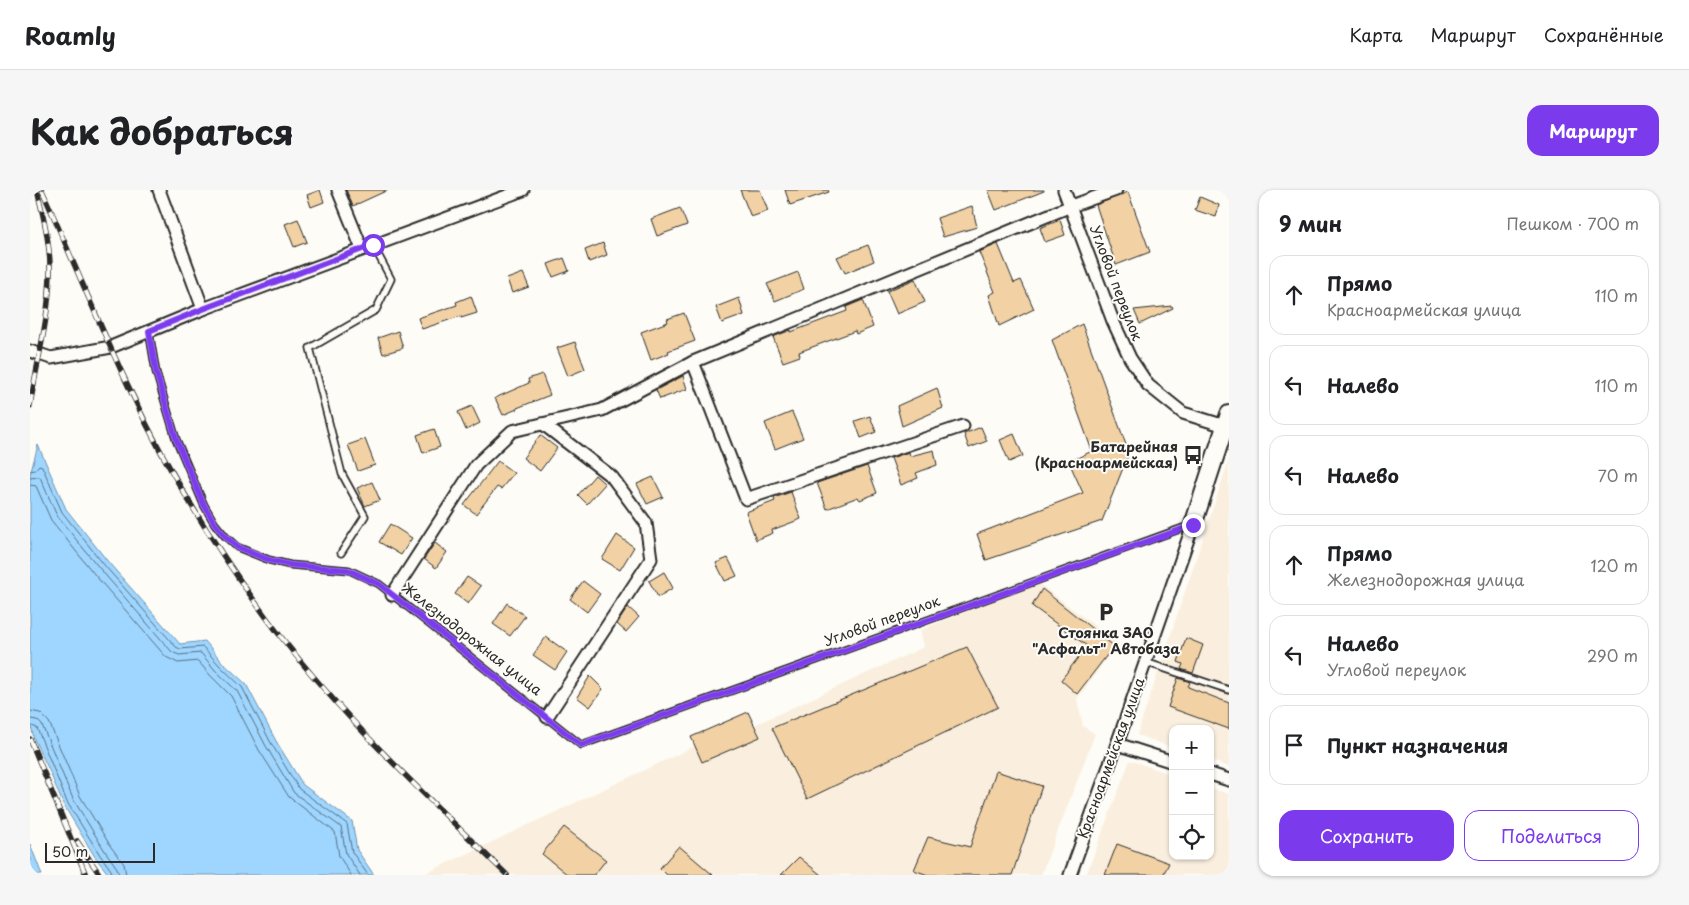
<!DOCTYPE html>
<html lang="ru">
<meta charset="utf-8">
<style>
body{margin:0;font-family:"Playpen Sans",sans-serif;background:#f6f6f6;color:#202124}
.controls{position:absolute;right:15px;bottom:15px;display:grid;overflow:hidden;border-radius:10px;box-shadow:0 1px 4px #0004}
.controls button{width:45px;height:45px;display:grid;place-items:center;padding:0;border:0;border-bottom:1px solid #e0e0e0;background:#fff;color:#202124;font:25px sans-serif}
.scale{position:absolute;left:15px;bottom:12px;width:110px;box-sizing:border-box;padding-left:5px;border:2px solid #2b2b2b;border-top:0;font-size:14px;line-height:18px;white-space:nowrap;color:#2b2b2b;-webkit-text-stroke:4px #fdfcf7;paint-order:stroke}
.stop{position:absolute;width:15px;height:15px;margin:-11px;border:4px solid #7c3aed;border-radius:50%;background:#fff}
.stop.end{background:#7c3aed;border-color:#fff;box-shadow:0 1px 5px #0008}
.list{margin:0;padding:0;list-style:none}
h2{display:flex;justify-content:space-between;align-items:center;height:65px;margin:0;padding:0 20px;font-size:21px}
h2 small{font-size:16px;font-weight:400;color:#757577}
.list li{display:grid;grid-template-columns:32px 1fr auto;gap:15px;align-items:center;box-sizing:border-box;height:80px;margin:0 10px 10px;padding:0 10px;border:1px solid #e0e0e0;border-radius:15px}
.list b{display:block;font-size:19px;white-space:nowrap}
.list p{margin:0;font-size:16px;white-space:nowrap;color:#757577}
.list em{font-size:16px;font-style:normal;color:#757577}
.actions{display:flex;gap:10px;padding:15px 20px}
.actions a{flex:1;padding:11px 0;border:1px solid #7c3aed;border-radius:15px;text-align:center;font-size:18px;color:#7c3aed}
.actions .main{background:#7c3aed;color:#fff}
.icon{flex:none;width:28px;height:28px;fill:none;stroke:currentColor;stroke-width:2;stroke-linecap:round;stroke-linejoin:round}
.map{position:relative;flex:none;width:1199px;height:685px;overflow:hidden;border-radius:15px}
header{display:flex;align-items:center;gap:30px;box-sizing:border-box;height:70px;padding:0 25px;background:#fff;border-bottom:1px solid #e0e0e0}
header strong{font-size:24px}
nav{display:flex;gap:28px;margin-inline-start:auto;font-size:18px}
.intro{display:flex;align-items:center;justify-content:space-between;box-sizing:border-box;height:120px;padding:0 30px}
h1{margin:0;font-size:35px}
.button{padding:12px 22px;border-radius:15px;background:#7c3aed;color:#fff;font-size:18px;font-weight:700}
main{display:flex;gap:30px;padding:0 30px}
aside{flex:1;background:#fff;border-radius:15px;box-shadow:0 1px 4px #0004}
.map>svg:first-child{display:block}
.built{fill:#faefde}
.water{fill:#9fd6ff;stroke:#7192aa}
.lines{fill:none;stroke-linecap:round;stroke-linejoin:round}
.shore{stroke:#596f80;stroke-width:1}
.building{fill:#f2d2a4;stroke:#2b2b2b}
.lane-casing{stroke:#2b2b2b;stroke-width:9}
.street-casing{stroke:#2b2b2b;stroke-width:15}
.secondary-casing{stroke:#2b2b2b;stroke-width:20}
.lane{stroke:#fdfcf7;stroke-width:5.5}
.street{stroke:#fdfcf7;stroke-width:11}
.secondary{stroke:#fdfcf7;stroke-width:16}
.rail-casing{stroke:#2b2b2b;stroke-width:5.5}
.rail{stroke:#fdfcf7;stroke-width:4;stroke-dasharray:11;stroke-linecap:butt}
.route{stroke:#7c3aed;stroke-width:6}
.labels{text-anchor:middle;stroke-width:4;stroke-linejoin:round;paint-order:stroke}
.street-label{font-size:14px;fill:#2b2b2b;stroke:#fdfcf7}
.poi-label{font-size:14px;font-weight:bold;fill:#2b2b2b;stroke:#fdfcf7;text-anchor:end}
</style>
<header>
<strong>Roamly</strong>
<nav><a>Карта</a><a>Маршрут</a><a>Сохранённые</a></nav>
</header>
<div class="intro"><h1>Как добраться</h1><a class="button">Маршрут</a></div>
<main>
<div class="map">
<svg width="1199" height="685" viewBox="0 0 1199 685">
<rect width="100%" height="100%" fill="#fdfcf7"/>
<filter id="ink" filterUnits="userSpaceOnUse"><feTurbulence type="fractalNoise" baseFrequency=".02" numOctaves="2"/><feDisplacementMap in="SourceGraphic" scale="10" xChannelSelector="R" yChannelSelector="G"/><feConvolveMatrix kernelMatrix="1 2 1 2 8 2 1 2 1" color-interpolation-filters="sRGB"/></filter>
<g filter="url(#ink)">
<g class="built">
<path d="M1199 270V577L1180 570V539H1143V558L1107 545Z"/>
<path d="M1008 393 1088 453 1047 509 1053 536 1065 544 1011 685H392L714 533 720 537 894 457 890 440Z"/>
<path d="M1100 570 1143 585V666H1180V598L1199 604V685H1056Z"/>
</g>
<g class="water">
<path d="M8 255 36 319 79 373 150 454 175 451 193 473 216 494 246 551 273 595 322 631 327 660 344 685H79L65 667 33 614 19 580 4 549 0 531V285Z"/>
<path d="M0 654 12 685H0Z"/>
</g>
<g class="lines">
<g class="shore">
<path d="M0 281 5 280 9 275 12 276 32 322 75 376 146 457 150 459 173 457 190 476 212 497 241 553 269 599 317 634 322 662 338 685"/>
<path d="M0 288 10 287 27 326 71 380 142 462 149 465 171 463 185 480 207 501 236 556 264 603 311 637 316 664 330 685"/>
<path d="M0 295 6 296 21 330 65 385 136 467 148 473 168 471 180 485 201 506 229 560 259 607 305 642 309 666 321 685"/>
<path d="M0 521 10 523 19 532 50 606 81 657 94 674 96 685"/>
<path d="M0 529 7 530 12 535 43 609 75 661 87 678 89 685"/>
<path d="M0 535 7 538 37 612 70 665 81 680 82 685"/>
</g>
</g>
<g class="building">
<path d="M290 0 294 12 281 17 277 5Z"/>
<path d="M316 0H358L323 16Z"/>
<path d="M710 0H730L738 21 721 27Z"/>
<path d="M755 0H798L799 2 760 15Z"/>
<path d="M958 0H1014V1L966 20Z"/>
<path d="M1098 2 1120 62 1086 75 1066 15Z"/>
<path d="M1170 7 1189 15 1186 27 1165 20Z"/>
<path d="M942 16 947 37 913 47 907 28Z"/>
<path d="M650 18 657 35 627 46 621 29Z"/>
<path d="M268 29 277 52 264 57 255 34Z"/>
<path d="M1030 30 1035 45 1015 52 1010 38Z"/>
<path d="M573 53 577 65 559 72 555 60Z"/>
<path d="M968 54 984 93 991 90 1004 119 969 136 959 105 965 102 949 62Z"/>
<path d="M838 55 844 71 815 83 807 67Z"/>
<path d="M534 68 539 81 523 87 518 74Z"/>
<path d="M768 82 774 99 745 111 737 94Z"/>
<path d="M493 83 499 97 482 103 477 89Z"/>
<path d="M885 89 895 112 867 124 857 101Z"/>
<path d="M441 106 447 123 431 128V126L392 139 388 128 427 115 426 112Z"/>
<path d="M709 108 714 125 692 133 686 117Z"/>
<path d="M833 110 843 137 826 144 825 141 769 162 770 166 753 172 743 147 761 140V142L817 121 816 117Z"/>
<path d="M1142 116 1143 118 1110 134 1104 120Z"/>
<path d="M654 123 665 151 638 161 639 163 621 170 611 142 638 132 637 129Z"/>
<path d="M1052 134 1099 263 1072 331 956 370 947 344 1053 303 1039 272 1062 261 1022 150Z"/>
<path d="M368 141 373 158 353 164 348 148Z"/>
<path d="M545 152 555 179 538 186 527 158Z"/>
<path d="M512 184 520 205 487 218V219L473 225 465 208 499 193 498 189Z"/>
<path d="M653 186 657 199 630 209 626 200Z"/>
<path d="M907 198 913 218 872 236 867 216Z"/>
<path d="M442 216 450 233 436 240 428 222Z"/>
<path d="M762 222 773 248 745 259 735 233Z"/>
<path d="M840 226 846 242 831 248 825 231Z"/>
<path d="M951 237 957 251 939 258 934 244Z"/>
<path d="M404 239 410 257 393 263 387 245Z"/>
<path d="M984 244 993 266 979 272 970 250Z"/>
<path d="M510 245 527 258 510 281 493 268Z"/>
<path d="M335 249 345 275 328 281 318 255Z"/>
<path d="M904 260 907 275 886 283 888 288 871 295 861 268 879 262 880 266Z"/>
<path d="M468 271 484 283 471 299 467 297 446 324 434 315Z"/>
<path d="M837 276 847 303 830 310 828 307 797 319 787 293Z"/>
<path d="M565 285 575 294 557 314 548 305Z"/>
<path d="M623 287 633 307 617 314 607 294Z"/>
<path d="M342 292 350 310 335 316 327 298Z"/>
<path d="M761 302 771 329 742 340 743 343 726 350 716 322 745 311 744 308Z"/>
<path d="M360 334 382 348 371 365 349 352Z"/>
<path d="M587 345 604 357 590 380 572 369Z"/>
<path d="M405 353 417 362 406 378 394 369Z"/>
<path d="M698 368 707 386 695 391 686 373Z"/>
<path d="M634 382 643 398 628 407 619 391Z"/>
<path d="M437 387 451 396 438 414 425 404Z"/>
<path d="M553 391 570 404 557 422 540 409Z"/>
<path d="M1012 399 1084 456 1047 504 1031 490 1057 456 1002 416Z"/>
<path d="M477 413 495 426 480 446 463 434Z"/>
<path d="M598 417 609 427 596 442 587 434Z"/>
<path d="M516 447 537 462 525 480 503 465Z"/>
<path d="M1156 448 1173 455 1163 483 1151 479 1153 474 1148 472Z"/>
<path d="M937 457 968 517 777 609 742 538Z"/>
<path d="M560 486 573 499 560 517 547 507Z"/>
<path d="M1148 488 1160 492 1158 497 1199 513V539L1138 517Z"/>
<path d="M718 522 730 547 672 572 661 547Z"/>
<path d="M966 581 1012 596 982 685H898L884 680 898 647 940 657Z"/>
<path d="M534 637 576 670 564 685H538L512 664Z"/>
<path d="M1087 654 1139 673 1133 685H1075Z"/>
<path d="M649 656 683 685H637L630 678Z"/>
<path d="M769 667 791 685H751Z"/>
</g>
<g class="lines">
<g class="lane-casing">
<g id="lane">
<path d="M119 141 126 182 146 249 174 315 185 334 195 346 207 357 239 370 260 375 319 380 349 394 551 555 1161 335"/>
<path d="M311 363 335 326 312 284 280 158 346 120 361 89 343 55"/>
<path d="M1115 472 1199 500"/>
</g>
</g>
<g class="street-casing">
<g id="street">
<path d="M129 0 173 119"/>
<path d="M308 0 332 59"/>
<path d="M1034 0 1083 131 1100 168 1118 195 1153 223 1195 236"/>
<path d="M0 161 21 168 81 157 173 119 493 0"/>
<path d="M663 172 716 309 933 236"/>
<path d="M513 234 582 287 616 333 621 369 517 527"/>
<path d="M362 405 446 275 482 241 572 220 663 172 1041 16 1086 0"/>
<path d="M1087 554 1143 572"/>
<path d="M1180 584 1199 590"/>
<path d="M1040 685 1087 554 1163 335"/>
</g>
</g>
<g class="secondary-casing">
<path id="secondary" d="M1163 335 1199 224"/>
</g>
<use href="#lane" class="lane"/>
<use href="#street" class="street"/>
<use href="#secondary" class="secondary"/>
<g class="rail-casing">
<g id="rail">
<path d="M12 0C42 68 70 137 102 204 138 282 185 357 236 427 306 522 393 603 477 685"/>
<path d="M0 216C7 172 19 128 20 84 21 58 14 29 8 4"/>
<path d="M0 549 56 685"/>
<path d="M47 651 70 685"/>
</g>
</g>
<use href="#rail" class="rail"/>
</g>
</g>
<g class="lines" filter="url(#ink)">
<path class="route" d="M343 55 173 119 119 141 126 182 146 249 174 315 185 334 195 346 207 357 239 370 260 375 318 380 349 394 551 555 1163 335"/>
</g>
<defs>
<g id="bus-bare" transform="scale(1.5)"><path d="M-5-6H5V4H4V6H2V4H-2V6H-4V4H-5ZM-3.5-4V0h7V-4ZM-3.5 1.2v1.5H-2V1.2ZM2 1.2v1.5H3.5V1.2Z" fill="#2b2b2b" stroke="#fdfcf7" stroke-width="2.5" paint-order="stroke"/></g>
<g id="parking-bare" transform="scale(1.5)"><path d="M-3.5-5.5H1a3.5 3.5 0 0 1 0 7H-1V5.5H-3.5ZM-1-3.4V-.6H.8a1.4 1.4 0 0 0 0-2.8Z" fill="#2b2b2b" stroke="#fdfcf7" stroke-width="2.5" paint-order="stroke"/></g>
</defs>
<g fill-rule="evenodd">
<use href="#bus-bare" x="1163" y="265"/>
<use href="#parking-bare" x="1076" y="422"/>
</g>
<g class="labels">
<g class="street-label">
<text transform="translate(1086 93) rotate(69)" y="5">Угловой переулок</text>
<text transform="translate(852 431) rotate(-20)" y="5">Угловой переулок</text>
<text transform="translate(442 449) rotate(38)" y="5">Железнодорожная улица</text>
<text transform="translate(1081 568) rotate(-70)" y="5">Красноармейская улица</text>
</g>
<g class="poi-label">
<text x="1148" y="262">Батарейная<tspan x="1148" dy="16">(Красноармейская)</tspan></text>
<text x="1076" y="448" text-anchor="middle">Стоянка ЗАО<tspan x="1076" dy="16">"Асфальт" Автобаза</tspan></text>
</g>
</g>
</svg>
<div class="controls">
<button>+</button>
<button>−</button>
<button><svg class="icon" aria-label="locate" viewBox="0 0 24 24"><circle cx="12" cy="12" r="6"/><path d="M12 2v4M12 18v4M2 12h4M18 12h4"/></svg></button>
</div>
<div class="scale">50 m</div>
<div class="stop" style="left:343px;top:55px"></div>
<div class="stop end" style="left:1163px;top:335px"></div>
</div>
<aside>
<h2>9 мин<small>Пешком · 700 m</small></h2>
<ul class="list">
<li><svg class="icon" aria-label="ahead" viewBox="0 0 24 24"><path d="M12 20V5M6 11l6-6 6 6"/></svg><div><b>Прямо</b><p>Красноармейская улица</p></div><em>110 m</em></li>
<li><svg class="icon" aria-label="left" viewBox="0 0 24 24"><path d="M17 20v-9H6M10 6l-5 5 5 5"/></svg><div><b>Налево</b></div><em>110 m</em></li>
<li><svg class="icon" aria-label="left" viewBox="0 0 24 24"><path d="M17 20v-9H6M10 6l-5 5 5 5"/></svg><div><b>Налево</b></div><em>70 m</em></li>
<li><svg class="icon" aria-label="ahead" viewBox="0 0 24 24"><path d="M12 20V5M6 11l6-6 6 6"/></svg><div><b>Прямо</b><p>Железнодорожная улица</p></div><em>120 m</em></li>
<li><svg class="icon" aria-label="left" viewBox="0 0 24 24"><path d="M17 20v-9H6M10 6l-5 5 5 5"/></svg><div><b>Налево</b><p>Угловой переулок</p></div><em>290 m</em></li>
<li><svg class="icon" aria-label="arrive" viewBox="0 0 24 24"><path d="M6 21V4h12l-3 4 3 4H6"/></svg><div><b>Пункт назначения</b></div></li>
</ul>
<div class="actions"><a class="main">Сохранить</a><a>Поделиться</a></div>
</aside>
</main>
